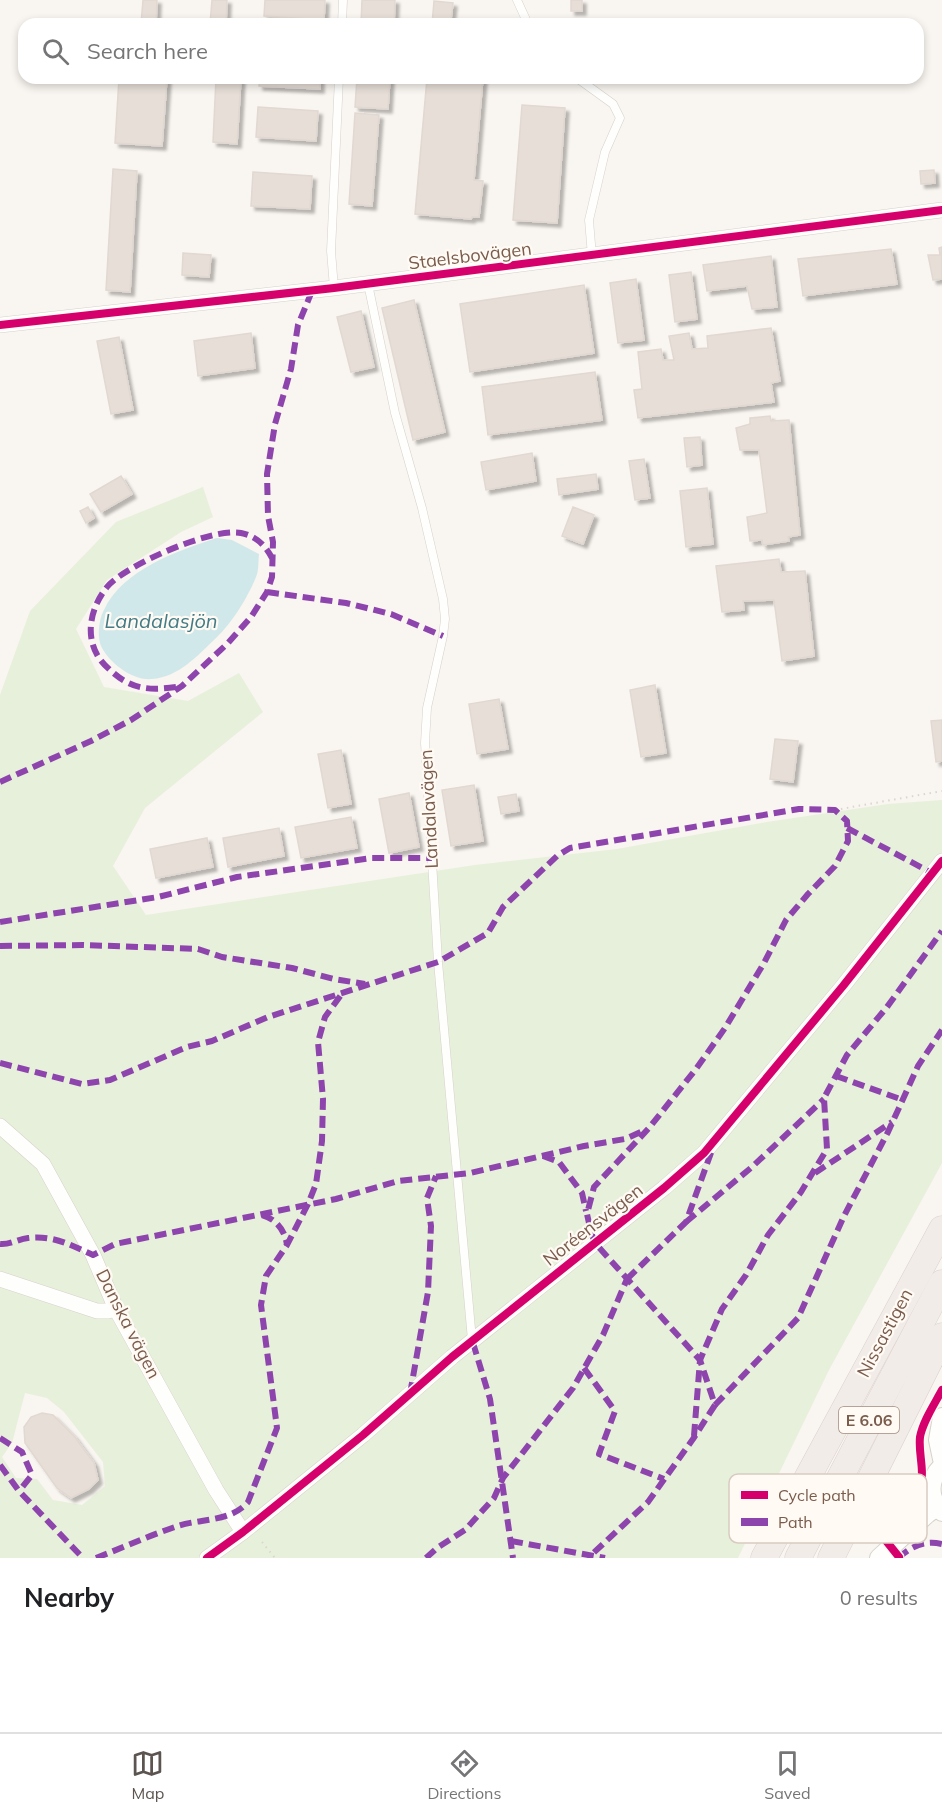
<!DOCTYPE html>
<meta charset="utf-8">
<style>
body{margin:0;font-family:Mulish,sans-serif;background:#f6f6f6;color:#202124}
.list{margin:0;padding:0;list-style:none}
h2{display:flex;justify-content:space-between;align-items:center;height:78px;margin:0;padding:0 24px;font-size:26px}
h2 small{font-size:20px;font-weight:400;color:#757577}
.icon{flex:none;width:33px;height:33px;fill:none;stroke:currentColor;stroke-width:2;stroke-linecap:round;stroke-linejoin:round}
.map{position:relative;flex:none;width:942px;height:1558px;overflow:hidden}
.search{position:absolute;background:#fff;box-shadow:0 3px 9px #0003;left:18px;right:18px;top:18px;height:66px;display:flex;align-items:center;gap:15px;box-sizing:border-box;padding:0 21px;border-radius:18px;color:#757577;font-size:22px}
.sheet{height:174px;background:#fff}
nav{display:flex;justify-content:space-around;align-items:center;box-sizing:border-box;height:84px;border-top:2px solid #e0e0e0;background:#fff;font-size:16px;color:#757577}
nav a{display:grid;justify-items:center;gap:3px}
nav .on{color:#5c5450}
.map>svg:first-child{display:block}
.green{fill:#e7f0db;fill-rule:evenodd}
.water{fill:#d0e8ea}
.building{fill:#e6ded7;stroke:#e2d8d2;stroke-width:1.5;filter:url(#shadow)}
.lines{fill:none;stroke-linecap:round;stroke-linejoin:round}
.service-casing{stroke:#d7d1cb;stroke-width:9}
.minor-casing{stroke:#d7d1cb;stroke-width:16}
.tertiary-casing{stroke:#d7d1cb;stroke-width:20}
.trunk-casing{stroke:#dad1cc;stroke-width:27}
.path{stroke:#dcd5d0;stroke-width:2;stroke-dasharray:1.5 4.5;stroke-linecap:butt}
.service{stroke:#fefefd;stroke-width:8}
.minor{stroke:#fefefd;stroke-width:15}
.tertiary{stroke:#fefefd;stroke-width:18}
.trunk{stroke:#f2ece8;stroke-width:26}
.quiet{stroke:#8e44ad;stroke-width:6;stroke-dasharray:12 6;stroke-linecap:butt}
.cycleway-casing{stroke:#fffaf3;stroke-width:11}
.cycleway{stroke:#d6006c;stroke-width:8}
.labels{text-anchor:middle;stroke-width:4.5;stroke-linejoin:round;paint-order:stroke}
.shield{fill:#fffaf3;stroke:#a28b7f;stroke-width:1.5}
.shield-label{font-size:16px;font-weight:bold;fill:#7a5c4d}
.street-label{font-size:18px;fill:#7a5c4d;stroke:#fffaf3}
.water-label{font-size:20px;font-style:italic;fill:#437c86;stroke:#fffaf3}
.key{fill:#fffaf3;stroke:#d7cbc1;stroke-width:1.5}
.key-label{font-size:16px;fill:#7a5c4d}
</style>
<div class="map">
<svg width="942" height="1558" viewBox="0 0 942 1558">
<defs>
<filter id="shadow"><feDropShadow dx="4" dy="4" stdDeviation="1.5" flood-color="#0004"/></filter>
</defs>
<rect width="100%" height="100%" fill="#f9f5f0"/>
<path class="green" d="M203 487 213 517 181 532 107 580 76 629 104 687 188 701 239 673 263 712 145 808 113 866 146 915 475 865 617 849 767 822 888 804 942 800V1163L829 1370 738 1558H0V695L30 611 116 522ZM25 1393 47 1398 64 1412 103 1462 105 1486 82 1505 53 1500 37 1479 16 1478 2 1457 12 1443Z"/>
<path class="water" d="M217 538 232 540 259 554C258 562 259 571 256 577 248 597 232 623 216 638 198 655 179 677 152 679 133 681 109 663 101 646 97 636 99 619 104 610 122 570 179 550 217 538Z"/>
<g class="building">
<path d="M143 0H157L156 24H141Z"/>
<path d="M212 0H227L226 24H210Z"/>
<path d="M265 0H325L324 20 264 16Z"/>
<path d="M362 0H395L394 24H361Z"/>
<rect x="571" y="0" width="11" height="11"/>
<path d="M434 1 453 3 451 20 479 22V24H432Z"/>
<path d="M119 78H167L162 146 115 143Z"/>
<path d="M216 78H241L237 144 213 142Z"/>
<path d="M260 78H320V89L259 86Z"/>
<path d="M357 78H390L388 109 355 107Z"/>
<path d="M427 78H483L474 180 483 181 479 217H472L471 219 415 214Z"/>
<path d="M522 105 565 108 557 223 513 220Z"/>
<path d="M258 107 318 111 316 141 256 137Z"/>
<path d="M355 113 379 115 372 206 349 204Z"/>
<path d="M113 169 137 171 130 292 106 290Z"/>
<path d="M934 170 935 183 921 184 920 171Z"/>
<path d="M253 172 312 176 310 209 251 206Z"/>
<path d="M942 247V279L933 280 928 255H940L939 248Z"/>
<path d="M891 249 897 284 803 296 798 259Z"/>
<path d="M183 253 211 255 209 277 182 275Z"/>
<path d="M771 256 777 307 752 309 747 286 707 291 703 265Z"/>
<path d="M691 272 697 319 675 322 669 275Z"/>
<path d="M636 279 644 340 618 343 610 283Z"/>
<path d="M584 285 594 353 470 372 460 304Z"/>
<path d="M414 300 445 432 413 440 382 308Z"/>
<path d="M361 311 374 367 351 372 337 317Z"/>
<path d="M771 328 780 381 771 383 774 402 638 418 634 390 642 389 638 352 661 349 663 360H674L669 336 689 333 692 349 708 348 707 336Z"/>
<path d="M251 333 255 368 198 376 194 341Z"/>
<path d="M119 337 133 410 111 414 97 341Z"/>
<path d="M595 372 602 420 488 435 482 387Z"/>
<path d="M770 416 771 421 789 420 800 535 788 537 789 541 763 545 762 540 750 541 747 517 767 513 759 450H740L736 428 750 424V418Z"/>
<path d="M700 437 702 465 687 467 684 438Z"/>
<path d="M532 453 536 481 486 490 481 462Z"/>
<path d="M644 459 650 498 635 500 629 461Z"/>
<path d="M596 474 598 489 559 495 557 479Z"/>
<path d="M121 476 132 494 101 512 90 494Z"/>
<path d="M707 488 713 544 686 547 680 491Z"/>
<path d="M88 507 94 518 86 523 80 511Z"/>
<path d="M573 507 594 515 583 544 562 536Z"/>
<path d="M779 559 781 572 805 571 814 656 782 661 774 600 743 601 744 610 722 612 716 566Z"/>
<path d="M655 685 666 753 641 757 630 690Z"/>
<path d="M499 699 508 749 477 754 469 704Z"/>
<path d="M942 720V761L936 762 931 721Z"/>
<path d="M775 739 798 741 793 782 770 779Z"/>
<path d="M341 750 351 804 328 808 318 754Z"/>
<path d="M474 785 483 841 451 846 442 790Z"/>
<path d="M409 793 419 847 389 853 379 799Z"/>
<path d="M516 794 519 811 501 814 498 797Z"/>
<path d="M351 817 357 848 301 858 295 827Z"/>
<path d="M279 828 284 856 228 867 223 838Z"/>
<path d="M207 838 213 867 156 878 150 849Z"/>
<path d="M42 1413 53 1415 74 1436 94 1463 98 1480 89 1489 71 1498 57 1488 25 1443 24 1427 31 1417Z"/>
</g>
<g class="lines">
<g class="service-casing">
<g id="service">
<path d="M517 0 528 24"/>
<path d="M342 24 343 0"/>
<path d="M577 78 613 104 620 118 605 152 589 220 592 256"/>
<path d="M368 284 395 413 422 508 443 599 445 619 443 636 427 708 425 743 438 962 472 1340"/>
<path d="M334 288 331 251 339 78"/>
</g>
</g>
<g class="minor-casing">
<g id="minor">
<path d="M0 325 334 288 942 210"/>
<path d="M0 1126 43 1164 93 1255 116 1309 216 1490 243 1532"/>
<path d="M0 1279 97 1311H108L116 1309"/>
<path d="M207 1558 243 1532 363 1435 452 1357 664 1188 704 1153 843 986 942 861"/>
</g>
</g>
<g class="tertiary-casing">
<g id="tertiary">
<path d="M942 1417 938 1440 942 1459"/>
<path d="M942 1466C928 1480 928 1498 942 1512"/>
<path d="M879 1558 927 1514 937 1507"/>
</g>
</g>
<g class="trunk-casing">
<g id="trunk">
<path d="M764 1558 942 1229"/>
<path d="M798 1558 942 1283"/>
<path d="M831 1558 942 1336"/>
</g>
</g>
<g class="path">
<path d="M835 810 942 791"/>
<path d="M262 1542 275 1558"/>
</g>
<use href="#service" class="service"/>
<use href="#minor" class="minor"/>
<use href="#tertiary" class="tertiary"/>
<use href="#trunk" class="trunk"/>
<g class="quiet">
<path d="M267 592 346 603 391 614 443 636"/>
<path d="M176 687C148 691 130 689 109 669 83 647 87 612 107 587 125 565 213 527 241 533 256 536 265 545 272 558"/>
<path d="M0 782 91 741 131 720 182 686 227 644 251 617 267 592 272 577 273 542 268 516 267 474 275 424 291 369 298 325 312 291"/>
<path d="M847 828 932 873"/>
<path d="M0 922 158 897 237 877 372 858H432"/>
<path d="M0 946 83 945 198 949 222 957 292 968 334 979 365 984"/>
<path d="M0 1063 82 1084 110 1080 187 1047 212 1041 268 1017 438 962 488 933 503 907 557 856 570 848 799 809 835 810 847 821 848 841 835 866 808 894 786 920 764 963 725 1028 696 1069 649 1128 594 1187 587 1214 591 1232 595 1243 700 1360 715 1405 693 1439 648 1502 588 1558"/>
<path d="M836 1076 903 1100"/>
<path d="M543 1156 559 1162 582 1193 586 1211"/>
<path d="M815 1173 892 1122"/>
<path d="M262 1215C276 1219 285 1230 287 1245"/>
<path d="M686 1222 752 1167 824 1099"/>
<path d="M0 1244C10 1245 18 1239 28 1238 54 1235 70 1245 93 1255L115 1244 336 1199 398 1181 470 1173 584 1146 625 1139 645 1130"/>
<path d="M627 1279 686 1222 712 1150"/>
<path d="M473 1343 490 1399 513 1558"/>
<path d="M584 1368 615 1411 599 1454 664 1479"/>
<path d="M410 1394 428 1292 431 1226 427 1198 436 1176"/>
<path d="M715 1405 798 1318 844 1216 888 1132 918 1066 942 1030"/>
<path d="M694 1436 700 1360 722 1309 746 1275 768 1235 801 1192 827 1149 824 1098 847 1055 887 1007 942 931"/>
<path d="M0 1438 22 1452 32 1475 19 1491"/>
<path d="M0 1465 19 1491 83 1558"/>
<path d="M511 1541 605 1558"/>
<path d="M96 1558C122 1548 148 1536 175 1527 198 1518 230 1523 248 1502L277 1428 261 1305 266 1276 287 1245 308 1204 316 1184 322 1141 323 1099 318 1042 325 1017 341 995"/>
<path d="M426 1558 437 1548 465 1530 494 1498 503 1478 573 1388 603 1335 627 1279"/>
<path d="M898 1558C912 1546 924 1540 942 1544"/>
</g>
<g class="cycleway-casing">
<g id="cycleway">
<path d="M0 325 334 288 942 210"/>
<path d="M899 1557 883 1537V1532C893 1516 912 1507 919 1489 926 1472 918 1455 920 1437 923 1421 934 1405 942 1390"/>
<path d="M207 1558 243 1532 363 1435 452 1357 664 1188 704 1153 843 986 942 861"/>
</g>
</g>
<use href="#cycleway" class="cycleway"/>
</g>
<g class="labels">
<rect class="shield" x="839" y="1407" width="60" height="26" rx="4.5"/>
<g class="shield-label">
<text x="869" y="1426">E 6.06</text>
</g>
<g class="street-label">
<text transform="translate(470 256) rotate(-7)" y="6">Staelsbovägen</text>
<text transform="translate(429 809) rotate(-93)" y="6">Landalavägen</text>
<text transform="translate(593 1225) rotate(-38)" y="6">Noréensvägen</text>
<text transform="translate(128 1324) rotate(63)" y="6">Danska vägen</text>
<text transform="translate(885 1333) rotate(-62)" y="6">Nissastigen</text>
</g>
<g class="water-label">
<text x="161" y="628">Landalasjön</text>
</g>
</g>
<rect x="729" y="1474" width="198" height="69" rx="9" class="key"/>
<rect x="741" y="1491" width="27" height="8" fill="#d6006c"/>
<rect x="741" y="1518" width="27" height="8" fill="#8e44ad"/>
<g class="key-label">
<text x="778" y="1501">Cycle path</text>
<text x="778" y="1528">Path</text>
</g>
</svg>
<div class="search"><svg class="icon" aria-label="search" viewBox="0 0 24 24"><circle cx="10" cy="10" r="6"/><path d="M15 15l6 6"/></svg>Search here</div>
</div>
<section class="sheet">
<h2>Nearby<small>0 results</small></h2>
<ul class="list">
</ul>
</section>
<nav>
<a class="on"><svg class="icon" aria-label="map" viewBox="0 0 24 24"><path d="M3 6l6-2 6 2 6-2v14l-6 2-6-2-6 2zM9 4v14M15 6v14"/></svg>Map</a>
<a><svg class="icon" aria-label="directions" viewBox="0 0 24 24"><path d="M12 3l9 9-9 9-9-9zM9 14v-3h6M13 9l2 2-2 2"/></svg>Directions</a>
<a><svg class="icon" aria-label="saved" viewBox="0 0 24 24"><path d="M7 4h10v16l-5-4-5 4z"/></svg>Saved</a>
</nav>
